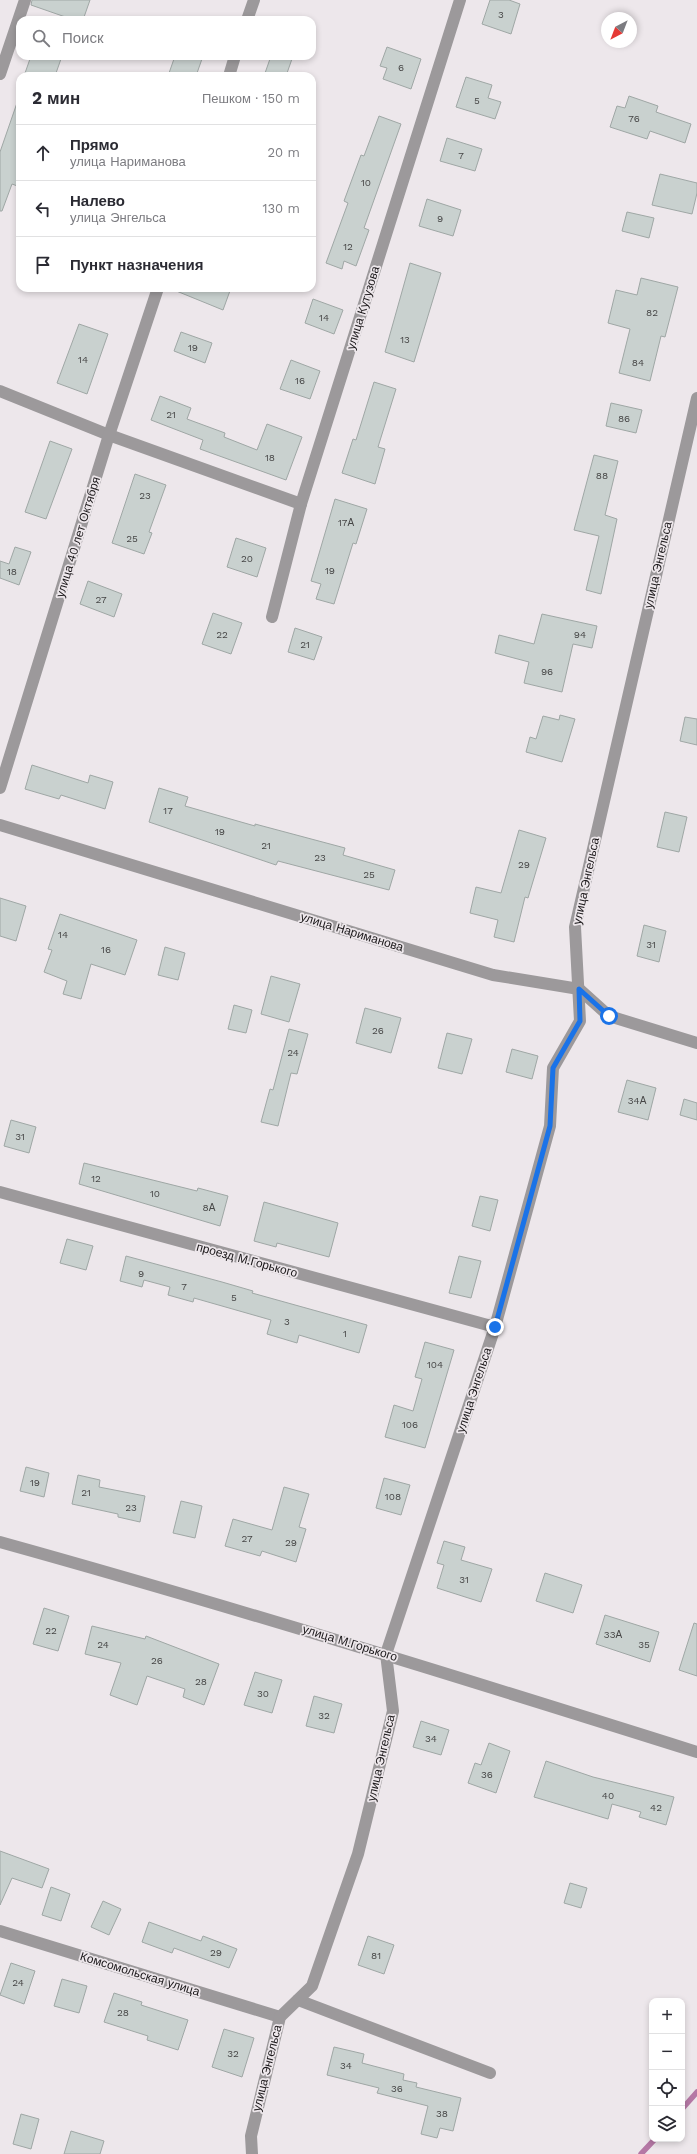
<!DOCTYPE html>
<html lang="ru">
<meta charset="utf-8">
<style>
body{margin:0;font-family:"Work Sans",sans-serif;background:#f7f7f7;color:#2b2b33}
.controls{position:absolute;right:12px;bottom:12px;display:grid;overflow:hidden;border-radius:8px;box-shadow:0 2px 6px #0003}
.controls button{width:36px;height:36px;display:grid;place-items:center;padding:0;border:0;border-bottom:1px solid #e1e1e2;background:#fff;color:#2b2b33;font:20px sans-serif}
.compass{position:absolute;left:601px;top:12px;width:36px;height:36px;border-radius:50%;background:#fff;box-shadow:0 2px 6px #0003;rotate:222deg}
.stop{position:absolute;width:12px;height:12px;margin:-9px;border:3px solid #1a73e8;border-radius:50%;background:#fff}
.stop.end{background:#1a73e8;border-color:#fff;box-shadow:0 1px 4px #0008}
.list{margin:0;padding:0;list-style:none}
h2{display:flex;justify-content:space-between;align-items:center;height:52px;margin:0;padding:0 16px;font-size:17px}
h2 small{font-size:13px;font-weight:400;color:#7c7c81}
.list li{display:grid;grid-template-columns:26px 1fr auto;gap:12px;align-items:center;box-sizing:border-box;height:56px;padding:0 16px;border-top:1px solid #e1e1e2}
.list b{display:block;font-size:15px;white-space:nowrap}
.list p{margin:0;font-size:13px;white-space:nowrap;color:#7c7c81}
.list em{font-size:13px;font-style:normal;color:#7c7c81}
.icon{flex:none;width:22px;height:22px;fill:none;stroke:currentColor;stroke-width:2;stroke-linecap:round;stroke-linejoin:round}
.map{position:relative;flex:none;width:697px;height:2154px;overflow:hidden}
.search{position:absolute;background:#fff;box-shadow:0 2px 6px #0003;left:16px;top:16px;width:300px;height:44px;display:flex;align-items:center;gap:10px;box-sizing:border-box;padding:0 14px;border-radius:12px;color:#7c7c81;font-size:15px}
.panel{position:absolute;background:#fff;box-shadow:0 2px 6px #0003;left:16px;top:72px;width:300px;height:220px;border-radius:12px}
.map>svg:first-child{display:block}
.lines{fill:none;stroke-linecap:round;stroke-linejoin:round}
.stream{stroke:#b578a5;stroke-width:5.5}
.building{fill:#c9d1cf;stroke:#9fa7a5}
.street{stroke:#9c999b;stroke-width:12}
.route{stroke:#1a73e8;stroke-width:5}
.labels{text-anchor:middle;stroke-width:3.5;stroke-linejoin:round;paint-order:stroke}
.number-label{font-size:10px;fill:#464646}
.street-label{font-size:12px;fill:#1a1719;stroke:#ede7eb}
</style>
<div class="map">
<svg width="697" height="2154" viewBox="0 0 697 2154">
<rect width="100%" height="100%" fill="#ede7eb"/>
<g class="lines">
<g class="stream">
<path d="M682 2109 697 2092"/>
<path d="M641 2154 655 2139"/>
</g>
</g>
<g class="building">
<path d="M32 0H90L83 20H74L31 5Z"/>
<path d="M490 0H509L520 4 511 34 482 24Z"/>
<path d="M387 47 421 59 411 89 383 79 387 68 380 66Z"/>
<path d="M31 56H62L55 76H24Z"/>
<path d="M175 56H203L196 76H168Z"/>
<path d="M271 56H293L286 76H264Z"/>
<path d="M466 77 492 85 488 98 501 102 495 119 456 107Z"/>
<path d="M629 96 658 106 656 112 691 124 685 143 650 131 647 139 610 127 617 106 625 108Z"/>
<path d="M18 100 20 101V187L12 184 2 211H0V152Z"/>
<path d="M379 116 401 124 364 228 369 230 356 266 344 261 342 269 326 263 348 203 344 201 361 155 364 156Z"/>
<path d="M447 138 482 149 475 171 440 161Z"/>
<path d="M660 174 697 183V193L692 214 652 205Z"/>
<path d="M427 199 461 210 453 236 419 226Z"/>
<path d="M627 212 654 218 649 238 622 231Z"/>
<path d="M410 263 441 273 414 362 385 352Z"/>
<path d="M641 278 678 287 665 337 661 336 650 381 619 373 630 329 608 323 616 290 637 295Z"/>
<path d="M169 288H231L223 310Z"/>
<path d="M313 299 343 310 334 334 305 323Z"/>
<path d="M79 324 108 334 87 394 57 383Z"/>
<path d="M181 332 212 343 205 363 174 351Z"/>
<path d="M291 360 320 371 310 399 280 389Z"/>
<path d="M374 382 396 389 378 447 385 449 375 484 342 473 353 439 356 440Z"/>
<path d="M160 396 191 408 187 419 225 433 224 437 257 450 267 424 302 437 286 480 200 449 203 440 151 420Z"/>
<path d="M611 403 642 410 636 433 606 426Z"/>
<path d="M50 441 72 449 46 519 25 512Z"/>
<path d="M594 455 618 461 605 515 617 519 601 594 586 590 599 536 574 530Z"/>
<path d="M135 474 166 485 149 532 152 533 144 554 112 543Z"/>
<path d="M335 499 367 509 356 544 353 543 334 604 316 599 321 584 311 581Z"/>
<path d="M236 538 266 548 257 577 227 567Z"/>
<path d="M15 547 31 552 19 585 0 578V561L9 564Z"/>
<path d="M88 581 122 594 114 617 80 604Z"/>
<path d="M213 613 242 623 231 654 202 644Z"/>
<path d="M542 614 597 626 592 648 573 644 562 692 524 683 529 662 495 653 499 635 534 644Z"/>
<path d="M295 628 322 637 314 660 288 652Z"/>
<path d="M560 715 575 719 562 762 526 752 530 737 536 739 543 716 559 720Z"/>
<path d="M685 717 697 719V745L680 741Z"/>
<path d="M32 765 88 783 90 775 113 782 105 809 61 795 59 799 25 789Z"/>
<path d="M159 788 188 797 185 806 255 826V824L345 848 343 855 395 870 389 890 278 861 276 865 149 822Z"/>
<path d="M665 812 687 817 679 852 657 847Z"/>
<path d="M519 830 546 838 528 898 525 897 514 942 494 937 498 920 470 913 476 887 501 893Z"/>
<path d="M0 898 26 906 16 941 0 936Z"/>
<path d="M60 914 137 940 125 975 91 964 81 999 63 994 67 981 44 972 52 950 48 949Z"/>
<path d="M644 925 666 931 659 962 637 956Z"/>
<path d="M165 947 185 953 178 980 158 975Z"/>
<path d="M271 976 300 984 289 1022 261 1014Z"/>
<path d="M234 1005 252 1010 246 1033 228 1029Z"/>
<path d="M365 1008 401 1018 391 1053 356 1043Z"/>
<path d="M289 1029 308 1034 297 1074 291 1073 278 1126 261 1122 270 1089 273 1090Z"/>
<path d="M447 1033 472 1039 462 1074 438 1068Z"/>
<path d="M512 1049 538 1056 532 1079 506 1072Z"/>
<path d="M627 1080 656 1088 648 1120 618 1112Z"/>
<path d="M684 1099 697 1103V1120L680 1115Z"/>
<path d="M11 1120 36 1127 29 1153 4 1146Z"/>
<path d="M84 1163 197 1191 198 1188 228 1196 220 1226 79 1184Z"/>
<path d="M480 1196 498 1200 490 1231 472 1226Z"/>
<path d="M264 1202 338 1223 329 1257 277 1243 276 1247 254 1241Z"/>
<path d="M67 1239 93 1246 86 1270 60 1263Z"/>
<path d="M126 1256 222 1282 253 1291 252 1293 367 1325 359 1353 299 1335 297 1343 267 1334 271 1320 194 1298 193 1302 168 1295 170 1287 144 1280 142 1287 120 1281Z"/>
<path d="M459 1256 481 1261 471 1298 449 1293Z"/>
<path d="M425 1342 454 1350 425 1448 385 1437 394 1405 413 1411 422 1379 415 1377Z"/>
<path d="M26 1467 49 1473 44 1497 20 1491Z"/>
<path d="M78 1475 100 1480 99 1487 145 1496 140 1522 118 1517V1514L72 1504Z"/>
<path d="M384 1478 410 1485 401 1515 376 1508Z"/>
<path d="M284 1487 309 1494 299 1527 306 1529 296 1562 262 1551 260 1556 225 1546 233 1519 272 1530Z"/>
<path d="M181 1501 202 1506 195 1538 173 1533Z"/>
<path d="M444 1541 465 1547 461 1560 492 1569 481 1602 437 1588 444 1565 437 1563Z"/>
<path d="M545 1573 582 1585 573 1613 536 1601Z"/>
<path d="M44 1608 69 1616 58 1651 33 1644Z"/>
<path d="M605 1615 659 1632 650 1662 596 1644Z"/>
<path d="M694 1623 697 1624V1676L679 1670Z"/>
<path d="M92 1626 145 1639 146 1636 219 1664 204 1705 183 1697 185 1689 147 1676 137 1705 110 1695 121 1663 85 1654Z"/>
<path d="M255 1672 282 1680 272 1713 244 1705Z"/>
<path d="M314 1696 342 1704 334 1733 306 1726Z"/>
<path d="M421 1721 449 1730 441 1755 413 1747Z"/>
<path d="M489 1743 510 1751 496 1793 468 1783 475 1763 481 1765Z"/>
<path d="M546 1761 593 1777 674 1797 666 1825 639 1817 641 1812 612 1804 608 1819 534 1797Z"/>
<path d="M0 1851 49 1869 42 1888 12 1878 0 1905Z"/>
<path d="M570 1883 587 1888 581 1908 564 1903Z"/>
<path d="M51 1887 70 1894 61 1921 42 1915Z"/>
<path d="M103 1901 121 1909 109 1935 91 1927Z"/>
<path d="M149 1922 201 1941 203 1936 237 1949 229 1968 174 1948 172 1953 142 1942Z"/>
<path d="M368 1936 394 1945 384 1974 358 1965Z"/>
<path d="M11 1963 35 1971 24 2004 0 1995Z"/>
<path d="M62 1979 87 1986 79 2013 54 2006Z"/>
<path d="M114 1993 142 2002 141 2005 188 2020 178 2050 147 2040 148 2036 104 2022Z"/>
<path d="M224 2029 254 2038 242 2077 212 2067Z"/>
<path d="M334 2047 364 2054 362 2063 404 2074 403 2080 417 2083 416 2087 461 2098 453 2131 440 2128 437 2138 421 2134 428 2106 377 2093 379 2088 327 2075Z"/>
<path d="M21 2114 39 2119 31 2149 13 2144Z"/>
<path d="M71 2131 104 2141 100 2154H64Z"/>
</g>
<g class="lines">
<g class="street">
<path d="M247 20 254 0"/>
<path d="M0 74 25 0"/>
<path d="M229 76 235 56"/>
<path d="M0 391 109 435 301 504"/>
<path d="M272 617 301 504 460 0"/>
<path d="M0 788 109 435 158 288"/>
<path d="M0 825 493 975 579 989 609 1016 697 1043"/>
<path d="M0 1192 495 1327"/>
<path d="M0 1542C234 1607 465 1679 697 1752"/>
<path d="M0 1931 280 2017"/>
<path d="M298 2000 490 2073"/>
<path d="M252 2154 251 2136 280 2017 312 1986 358 1854 393 1711 386 1654 495 1327 550 1126 553 1068 580 1021 575 927 697 398"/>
</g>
</g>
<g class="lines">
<path class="route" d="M495 1327 550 1126 553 1068 580 1021 579 989 609 1016"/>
</g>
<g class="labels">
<g class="number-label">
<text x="501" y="18">3</text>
<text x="401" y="71">6</text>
<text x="477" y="104">5</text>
<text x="634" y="122">76</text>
<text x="461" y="159">7</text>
<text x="366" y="186">10</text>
<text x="440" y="222">9</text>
<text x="348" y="250">12</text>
<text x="652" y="316">82</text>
<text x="324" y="321">14</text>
<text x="405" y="343">13</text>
<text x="193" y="351">19</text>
<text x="83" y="363">14</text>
<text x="638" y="366">84</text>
<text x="300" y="384">16</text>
<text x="171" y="418">21</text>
<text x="624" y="422">86</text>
<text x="270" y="461">18</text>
<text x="602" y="479">88</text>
<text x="145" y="499">23</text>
<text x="346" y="526">17А</text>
<text x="132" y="542">25</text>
<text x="247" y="562">20</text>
<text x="330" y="574">19</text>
<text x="12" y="575">18</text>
<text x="101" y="603">27</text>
<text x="222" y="638">22</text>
<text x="580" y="638">94</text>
<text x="305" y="648">21</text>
<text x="547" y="675">96</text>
<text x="168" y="814">17</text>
<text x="220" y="835">19</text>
<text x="266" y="849">21</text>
<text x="320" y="861">23</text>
<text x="524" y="868">29</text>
<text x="369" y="878">25</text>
<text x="63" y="938">14</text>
<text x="651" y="948">31</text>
<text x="106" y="953">16</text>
<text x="378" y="1034">26</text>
<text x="293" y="1056">24</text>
<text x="637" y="1104">34А</text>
<text x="20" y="1140">31</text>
<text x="96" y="1182">12</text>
<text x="155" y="1197">10</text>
<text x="209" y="1211">8А</text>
<text x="141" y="1277">9</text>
<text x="184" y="1290">7</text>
<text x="234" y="1301">5</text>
<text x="287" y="1325">3</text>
<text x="345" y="1337">1</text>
<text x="435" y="1368">104</text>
<text x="410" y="1428">106</text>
<text x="35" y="1486">19</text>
<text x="86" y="1496">21</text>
<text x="393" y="1500">108</text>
<text x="131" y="1511">23</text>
<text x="247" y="1542">27</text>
<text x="291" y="1546">29</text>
<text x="464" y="1583">31</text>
<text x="51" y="1634">22</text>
<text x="613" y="1638">33А</text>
<text x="103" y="1648">24</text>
<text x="644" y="1648">35</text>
<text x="157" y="1664">26</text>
<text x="201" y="1685">28</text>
<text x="263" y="1697">30</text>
<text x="324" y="1719">32</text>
<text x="431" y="1742">34</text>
<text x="487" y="1778">36</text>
<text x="608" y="1799">40</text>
<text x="656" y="1811">42</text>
<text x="216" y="1956">29</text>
<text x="376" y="1959">81</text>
<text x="18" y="1986">24</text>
<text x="123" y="2016">28</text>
<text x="233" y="2057">32</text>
<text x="346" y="2069">34</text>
<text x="397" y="2092">36</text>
<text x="442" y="2117">38</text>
</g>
<g class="street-label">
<text transform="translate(363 308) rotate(-73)" y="4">улица Кутузова</text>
<text transform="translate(78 537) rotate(-73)" y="4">улица 40 лет Октября</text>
<text transform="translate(658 565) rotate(-77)" y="4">улица Энгельса</text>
<text transform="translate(586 881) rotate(-78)" y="4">улица Энгельса</text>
<text transform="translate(352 932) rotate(17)" y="4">улица Нариманова</text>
<text transform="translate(247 1260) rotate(15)" y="4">проезд М.Горького</text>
<text transform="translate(474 1390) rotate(-72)" y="4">улица Энгельса</text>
<text transform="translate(350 1643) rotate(17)" y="4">улица М.Горького</text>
<text transform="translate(381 1758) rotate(-77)" y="4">улица Энгельса</text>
<text transform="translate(140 1974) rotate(17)" y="4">Комсомольская улица</text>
<text transform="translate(267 2068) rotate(-76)" y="4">улица Энгельса</text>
</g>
</g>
</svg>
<div class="controls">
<button>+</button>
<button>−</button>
<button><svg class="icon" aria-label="locate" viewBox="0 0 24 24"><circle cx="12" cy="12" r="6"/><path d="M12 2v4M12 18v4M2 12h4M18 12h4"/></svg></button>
<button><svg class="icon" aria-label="layers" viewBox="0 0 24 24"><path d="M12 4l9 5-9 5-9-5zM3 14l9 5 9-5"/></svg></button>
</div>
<svg class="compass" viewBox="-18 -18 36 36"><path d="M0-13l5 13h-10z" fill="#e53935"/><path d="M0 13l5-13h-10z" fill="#7c7c81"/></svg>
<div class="stop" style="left:609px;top:1016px"></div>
<div class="stop end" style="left:495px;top:1327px"></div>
<div class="search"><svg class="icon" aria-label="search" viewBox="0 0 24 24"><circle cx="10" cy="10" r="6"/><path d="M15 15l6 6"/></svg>Поиск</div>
<section class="panel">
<h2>2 мин<small>Пешком · 150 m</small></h2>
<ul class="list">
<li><svg class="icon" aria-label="ahead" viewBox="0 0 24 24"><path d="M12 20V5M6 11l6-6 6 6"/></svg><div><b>Прямо</b><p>улица Нариманова</p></div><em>20 m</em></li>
<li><svg class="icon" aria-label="left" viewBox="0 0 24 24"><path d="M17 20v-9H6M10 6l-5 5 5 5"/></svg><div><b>Налево</b><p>улица Энгельса</p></div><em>130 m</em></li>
<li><svg class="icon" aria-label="arrive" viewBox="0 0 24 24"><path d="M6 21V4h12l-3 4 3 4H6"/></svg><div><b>Пункт назначения</b></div></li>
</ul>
</section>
</div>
